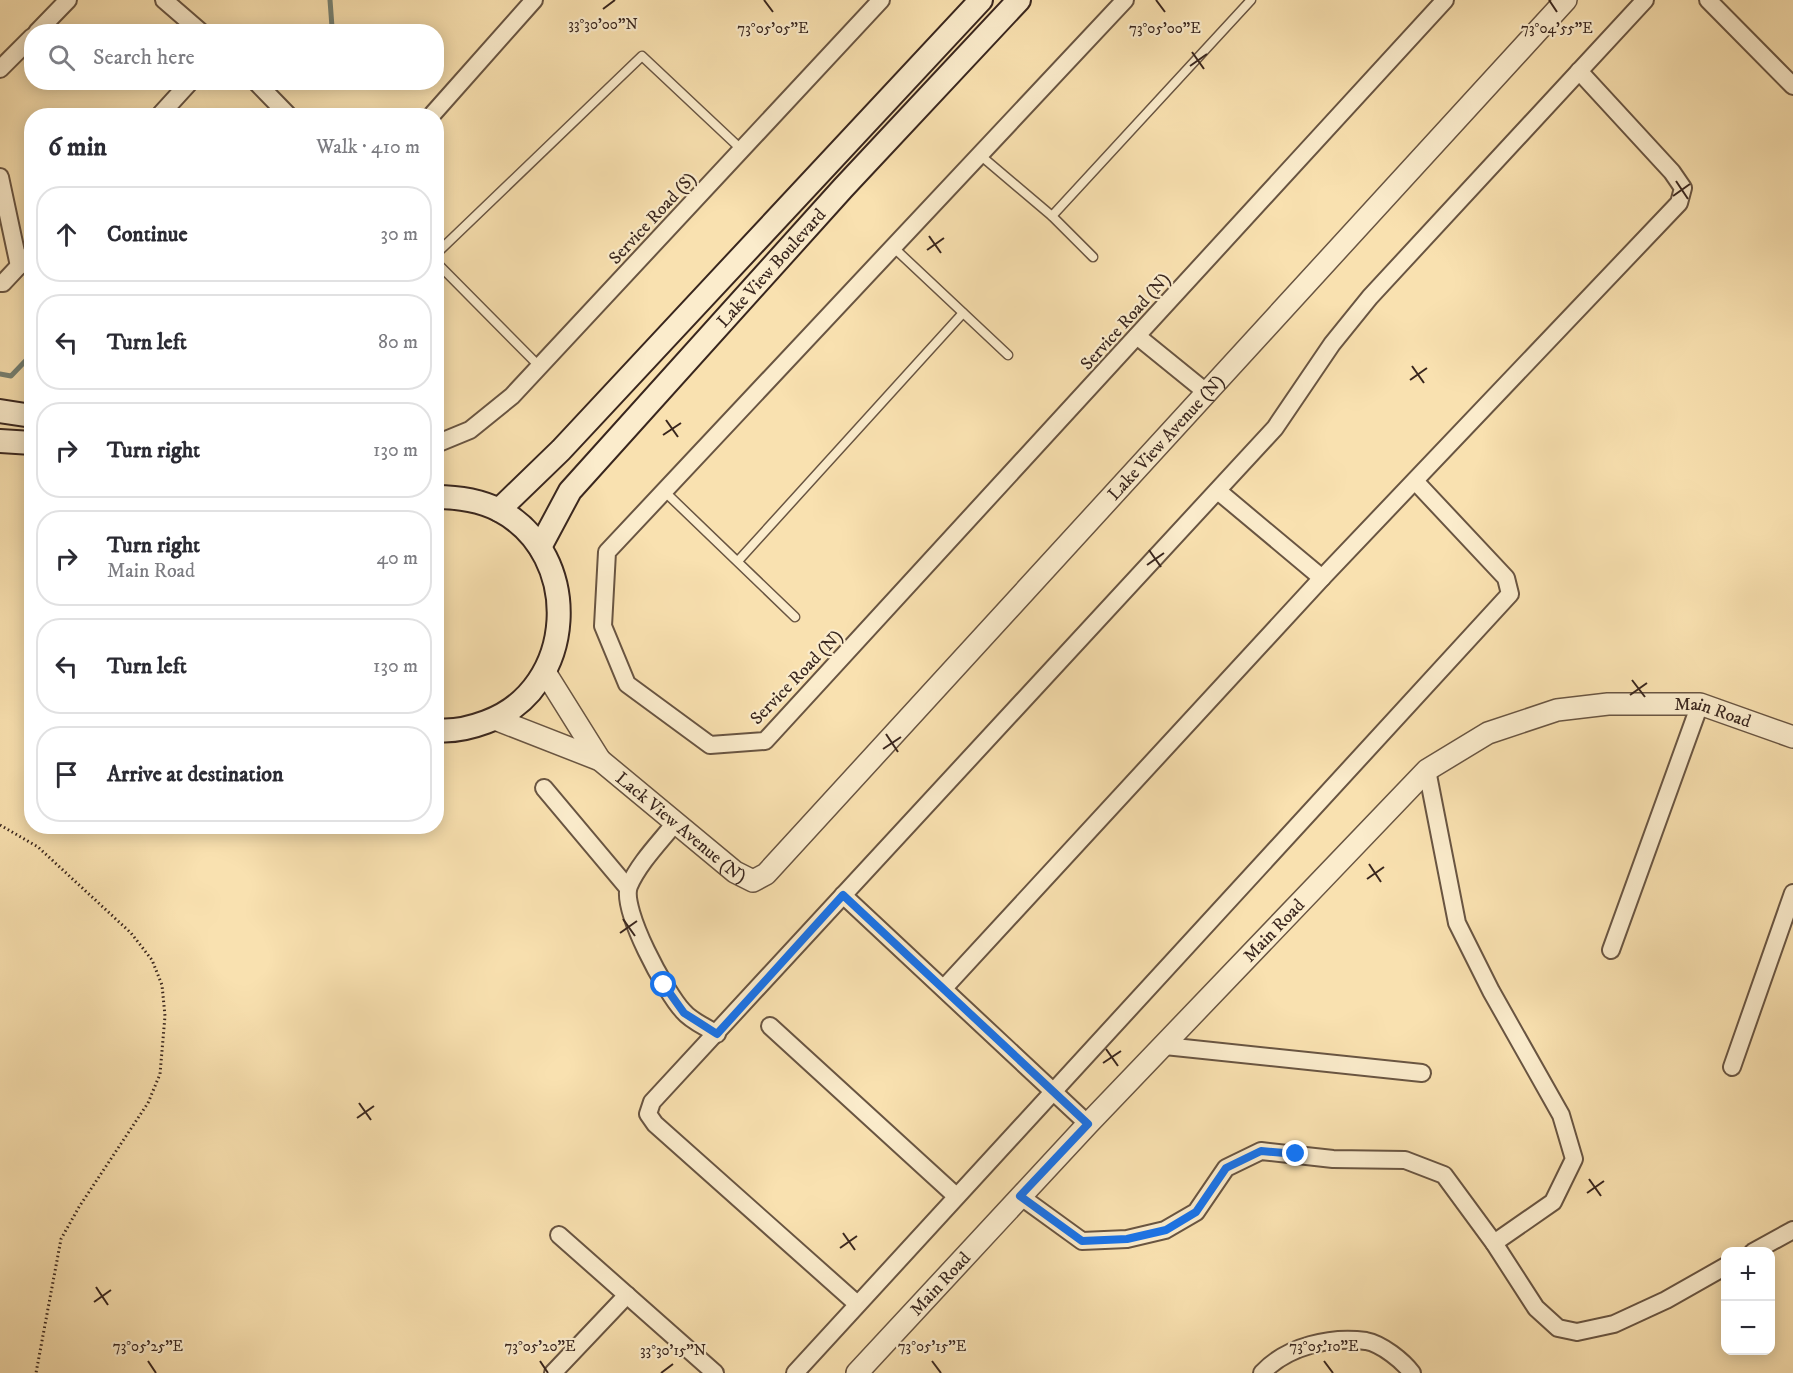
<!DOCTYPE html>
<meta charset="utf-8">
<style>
body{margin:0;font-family:"IM FELL DW Pica",serif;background:#f2f2f3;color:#2b2b33}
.controls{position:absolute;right:18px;bottom:18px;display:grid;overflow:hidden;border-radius:12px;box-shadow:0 3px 15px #0003}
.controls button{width:54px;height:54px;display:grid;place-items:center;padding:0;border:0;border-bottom:2px solid #e1e1e2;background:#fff;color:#2b2b33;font:30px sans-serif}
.stop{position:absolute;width:18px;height:18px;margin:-14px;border:4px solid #1a73e8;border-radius:50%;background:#fff}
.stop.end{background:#1a73e8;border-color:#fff;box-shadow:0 2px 6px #0008}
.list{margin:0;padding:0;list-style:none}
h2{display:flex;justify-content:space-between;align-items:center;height:78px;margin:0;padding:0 24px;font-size:26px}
h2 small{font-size:20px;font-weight:400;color:#7c7c81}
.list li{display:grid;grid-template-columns:39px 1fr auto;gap:18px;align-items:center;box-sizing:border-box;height:96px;margin:0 12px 12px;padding:0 12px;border:2px solid #e1e1e2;border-radius:24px}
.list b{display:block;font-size:22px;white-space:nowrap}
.list p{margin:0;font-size:20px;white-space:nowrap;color:#7c7c81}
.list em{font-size:20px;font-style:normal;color:#7c7c81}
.icon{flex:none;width:33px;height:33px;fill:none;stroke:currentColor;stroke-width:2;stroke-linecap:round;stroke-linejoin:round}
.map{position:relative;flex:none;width:1793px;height:1373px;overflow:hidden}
.search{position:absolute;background:#fff;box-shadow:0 3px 15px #0003;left:24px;top:24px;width:420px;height:66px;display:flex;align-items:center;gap:15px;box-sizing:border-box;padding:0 21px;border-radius:24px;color:#7c7c81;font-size:22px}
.panel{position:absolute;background:#fff;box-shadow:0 3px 15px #0003;left:24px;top:108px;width:420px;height:726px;border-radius:24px}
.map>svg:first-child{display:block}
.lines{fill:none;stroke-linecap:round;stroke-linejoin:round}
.stream{stroke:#768173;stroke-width:5}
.service-casing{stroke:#695542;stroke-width:11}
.minor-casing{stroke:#695542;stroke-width:20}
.tertiary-casing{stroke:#695542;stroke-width:24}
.secondary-casing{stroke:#39261e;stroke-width:26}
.path{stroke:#39261e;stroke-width:3;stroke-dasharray:1.5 3;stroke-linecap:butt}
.service{stroke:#fbeccc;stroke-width:8}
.minor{stroke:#fbeccc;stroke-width:16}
.tertiary{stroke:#fbeccc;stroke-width:21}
.secondary{stroke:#fbeccc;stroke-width:22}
.route{stroke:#1a73e8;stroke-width:8}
.ticks{fill:none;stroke:#39261e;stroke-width:2}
.labels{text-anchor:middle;stroke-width:4.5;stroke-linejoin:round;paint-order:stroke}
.street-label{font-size:18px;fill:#39261e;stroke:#fbeccc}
.ticks-label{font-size:15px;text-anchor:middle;fill:#39261e;stroke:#fbeccc;stroke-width:4.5;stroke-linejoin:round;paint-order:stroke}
</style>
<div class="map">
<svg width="1793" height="1373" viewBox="0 0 1793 1373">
<rect width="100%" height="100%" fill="#f9e1b0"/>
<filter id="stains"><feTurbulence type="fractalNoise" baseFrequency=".00333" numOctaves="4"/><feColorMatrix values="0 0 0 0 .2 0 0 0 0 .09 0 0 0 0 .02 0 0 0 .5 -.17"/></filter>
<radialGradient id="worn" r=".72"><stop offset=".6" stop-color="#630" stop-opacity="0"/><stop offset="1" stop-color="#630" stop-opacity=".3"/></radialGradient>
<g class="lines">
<g class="stream">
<path d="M328 32 332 27 330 0"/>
<path d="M280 84 281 82"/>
<path d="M0 374 11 376 32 354"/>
</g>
<g class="service-casing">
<g id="service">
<path d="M980 155 1052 216 1093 257"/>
<path d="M1052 216 1251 0"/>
<path d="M893 247 1008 355"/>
<path d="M436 254 642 56 742 150"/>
<path d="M436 262 540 367"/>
<path d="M664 491 795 617"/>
<path d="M738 561 963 313"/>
</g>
</g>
<g class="minor-casing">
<g id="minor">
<path d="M164 0 201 32"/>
<path d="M1125 0 607 552 603 626 627 684 710 745 765 741 1445 0"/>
<path d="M1708 0 1793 86"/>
<path d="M37 32 68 0"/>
<path d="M0 69 32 37"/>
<path d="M256 82 289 116"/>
<path d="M159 116 190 82"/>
<path d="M431 116 534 0"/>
<path d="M0 177 19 266"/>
<path d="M0 283H3L32 252"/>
<path d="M1137 336 1206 392"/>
<path d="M436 444 470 430 512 396 881 0"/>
<path d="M1218 491 1322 578"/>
<path d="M1427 770 1457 923 1491 991 1561 1115 1574 1159 1553 1202 1494 1243"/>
<path d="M544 788 628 888"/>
<path d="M675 823C660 842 639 863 629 886 620 909 666 993 683 1011 691 1021 706 1027 717 1034"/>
<path d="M843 895 1088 1124"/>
<path d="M1611 950 1700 704"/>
<path d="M944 988 1322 578 1679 203 1683 188 1672 172 1579 71"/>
<path d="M770 1026 956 1196"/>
<path d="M1165 1046 1422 1073"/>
<path d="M1732 1067 1793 893"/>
<path d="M1020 1196 1082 1241 1127 1239 1165 1230 1196 1212 1226 1168 1261 1151 1333 1159 1405 1160 1444 1175 1494 1243 1536 1308 1558 1328 1577 1332 1614 1324 1666 1300 1726 1266"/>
<path d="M559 1235 715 1373"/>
<path d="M1753 1252 1793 1230"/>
<path d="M856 1303 655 1124 648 1114 652 1102 1275 428 1332 344 1370 297 1645 0"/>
<path d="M553 1373 627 1295"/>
<path d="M795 1373 1510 594 1506 578 1415 481"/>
<path d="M1262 1373C1287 1346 1331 1336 1366 1341 1382 1344 1403 1361 1412 1373"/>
</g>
</g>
<g class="tertiary-casing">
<g id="tertiary">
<path d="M545 672 600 760"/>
<path id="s1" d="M495 719 600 760 735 872 753 881 766 874 1566 0"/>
<path id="s2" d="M857 1373 1088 1124 1427 770 1488 733 1557 710 1608 704H1700L1793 737"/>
</g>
</g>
<g class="secondary-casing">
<g id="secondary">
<path d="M0 411 32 416"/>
<path d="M0 441 32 443"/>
<path d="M436 497C458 497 479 500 499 510 584 555 577 689 486 722 470 728 453 732 436 730"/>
<path d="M499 510 561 450 981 0"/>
<path id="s3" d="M540 547 570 491 843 188 1019 0"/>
</g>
</g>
<path class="path" d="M0 825 38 847 131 933 152 960 162 985 165 1016 160 1074 148 1103 79 1207 61 1239 36 1373"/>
<use href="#service" class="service"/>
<use href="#minor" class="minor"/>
<use href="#tertiary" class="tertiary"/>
<use href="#secondary" class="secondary"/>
</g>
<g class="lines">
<path class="route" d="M664 985 684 1013 717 1034 843 895 1088 1124 1020 1196 1082 1241 1127 1239 1166 1230 1196 1212 1226 1168 1261 1151 1296 1154"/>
</g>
<path class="ticks" d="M764 0 773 12M1156 0 1165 12M1549 0 1557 12M603 9 615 0M1192 52 1204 69M1190 66 1207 54M1676 181 1688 199M1673 196 1690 184M929 236 941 253M927 250 944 238M1412 366 1424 383M1410 380 1427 368M666 420 678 437M663 435 681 423M1149 550 1161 567M1147 565 1164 553M1632 680 1645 697M1630 695 1647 683M886 734 898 752M883 749 901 737M1369 864 1381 882M1367 879 1384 867M623 919 635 936M620 933 637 921M1106 1049 1118 1066M1103 1063 1121 1051M359 1103 371 1120M357 1118 374 1106M1589 1179 1601 1196M1587 1193 1604 1181M843 1233 855 1250M840 1248 857 1236M96 1287 108 1305M94 1302 111 1290M148 1361 156 1373M540 1361 548 1373M932 1361 941 1373M1324 1361 1333 1373M661 1373 673 1364"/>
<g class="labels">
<g class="street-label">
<text transform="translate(652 218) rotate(-47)" y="6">Service Road (S)</text>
<text dy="6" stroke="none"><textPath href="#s3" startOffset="364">Lake View Boulevard</textPath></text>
<text transform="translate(1125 321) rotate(-48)" y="6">Service Road (N)</text>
<text dy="6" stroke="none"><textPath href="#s1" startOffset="915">Lake View Avenue (N)</textPath></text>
<text transform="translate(796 677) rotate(-46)" y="6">Service Road (N)</text>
<text dy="6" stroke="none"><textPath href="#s2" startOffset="1131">Main Road</textPath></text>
<text dy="6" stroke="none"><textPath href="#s1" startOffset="218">Lack View Avenue (N)</textPath></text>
<text dy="6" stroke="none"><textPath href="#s2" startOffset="608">Main Road</textPath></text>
<text dy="6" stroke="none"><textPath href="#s2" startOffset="122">Main Road</textPath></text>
</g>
</g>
<g class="ticks-label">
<text x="603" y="29">33°30'00"N</text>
<text x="1165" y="33">73°05'00"E</text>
<text x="773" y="33">73°05'05"E</text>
<text x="1557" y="33">73°04'55"E</text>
<text x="148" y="1351">73°05'25"E</text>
<text x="540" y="1351">73°05'20"E</text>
<text x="932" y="1351">73°05'15"E</text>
<text x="1324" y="1351">73°05'10"E</text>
<text x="673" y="1355">33°30'15"N</text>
</g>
<rect width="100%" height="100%" filter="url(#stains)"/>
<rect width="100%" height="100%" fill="url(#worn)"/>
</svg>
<div class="controls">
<button>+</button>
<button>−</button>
</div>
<div class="stop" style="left:664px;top:985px"></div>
<div class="stop end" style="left:1296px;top:1154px"></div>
<div class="search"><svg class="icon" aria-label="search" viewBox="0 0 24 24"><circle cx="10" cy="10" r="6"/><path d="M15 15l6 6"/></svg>Search here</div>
<section class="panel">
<h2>6 min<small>Walk · 410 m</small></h2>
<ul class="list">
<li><svg class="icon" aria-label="ahead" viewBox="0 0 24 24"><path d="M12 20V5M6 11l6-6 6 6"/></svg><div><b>Continue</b></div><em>30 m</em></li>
<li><svg class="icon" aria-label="left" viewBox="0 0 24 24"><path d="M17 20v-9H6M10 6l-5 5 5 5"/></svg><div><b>Turn left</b></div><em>80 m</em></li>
<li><svg class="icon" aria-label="right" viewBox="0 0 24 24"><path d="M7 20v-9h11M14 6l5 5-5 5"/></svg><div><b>Turn right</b></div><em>130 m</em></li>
<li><svg class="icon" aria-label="right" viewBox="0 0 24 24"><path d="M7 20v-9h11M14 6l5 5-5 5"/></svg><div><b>Turn right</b><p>Main Road</p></div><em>40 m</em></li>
<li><svg class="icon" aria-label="left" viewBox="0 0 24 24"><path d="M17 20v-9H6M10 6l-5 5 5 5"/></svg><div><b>Turn left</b></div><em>130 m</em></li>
<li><svg class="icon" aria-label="arrive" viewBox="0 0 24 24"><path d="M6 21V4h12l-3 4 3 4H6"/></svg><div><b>Arrive at destination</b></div></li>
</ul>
</section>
</div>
